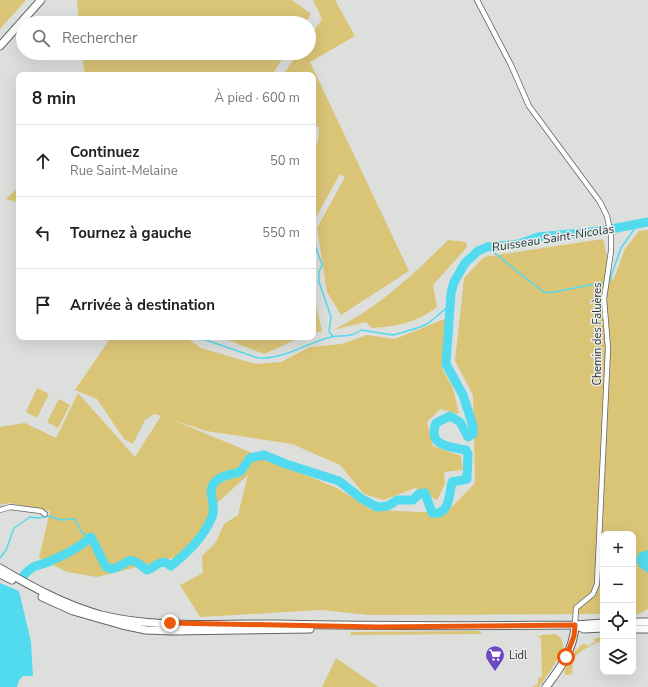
<!DOCTYPE html>
<html lang="fr">
<meta charset="utf-8">
<style>
body{margin:0;font-family:"Nunito Sans",sans-serif;background:#f6f6f6;color:#222}
.controls{position:absolute;right:12px;bottom:12px;display:grid;overflow:hidden;border-radius:8px;box-shadow:0 4px 16px #0002}
.controls button{width:36px;height:36px;display:grid;place-items:center;padding:0;border:0;border-bottom:1px solid #e0e0e0;background:#fff;color:#222;font:20px sans-serif}
.stop{position:absolute;width:12px;height:12px;margin:-9px;border:3px solid #ea580c;border-radius:50%;background:#fff}
.stop.end{background:#ea580c;border-color:#fff;box-shadow:0 1px 4px #0008}
.list{margin:0;padding:0;list-style:none}
h2{display:flex;justify-content:space-between;align-items:center;height:52px;margin:0;padding:0 16px;font-size:17px}
h2 small{font-size:13px;font-weight:400;color:#767676}
.list li{display:grid;grid-template-columns:26px 1fr auto;gap:12px;align-items:center;box-sizing:border-box;height:72px;padding:0 16px;border-top:1px solid #e0e0e0}
.list b{display:block;font-size:15px;white-space:nowrap}
.list p{margin:0;font-size:13px;white-space:nowrap;color:#767676}
.list em{font-size:13px;font-style:normal;color:#767676}
.icon{flex:none;width:22px;height:22px;fill:none;stroke:currentColor;stroke-width:2;stroke-linecap:round;stroke-linejoin:round}
.map{position:relative;flex:none;width:648px;height:687px;overflow:hidden}
.search{position:absolute;background:#fff;box-shadow:0 4px 16px #0002;left:16px;top:16px;width:300px;height:44px;display:flex;align-items:center;gap:10px;box-sizing:border-box;padding:0 14px;border-radius:22px;color:#767676;font-size:15px}
.panel{position:absolute;background:#fff;box-shadow:0 4px 16px #0002;left:16px;top:72px;width:300px;height:268px;border-radius:8px}
.map>svg:first-child{display:block}
.green{fill:#dac577}
.water{fill:#52daee}
.lines{fill:none;stroke-linecap:round;stroke-linejoin:round}
.stream{stroke:#52daee;stroke-width:1.5}
.river{stroke:#52daee;stroke-width:9}
.street-casing{stroke:#626563;stroke-width:6}
.secondary-casing{stroke:#626563;stroke-width:9}
.primary-casing{stroke:#626563;stroke-width:9}
.street{stroke:#fff;stroke-width:4.5}
.secondary{stroke:#fff;stroke-width:7}
.primary{stroke:#fff;stroke-width:7}
.route{stroke:#ea580c;stroke-width:5}
.labels{text-anchor:middle;stroke-width:3;stroke-linejoin:round;paint-order:stroke}
.street-label{font-size:11px;fill:#303130;stroke:#eaedea}
.poi-label{font-size:11px;fill:#303130;stroke:#eaedea;text-anchor:start}
.water-label{font-size:12px;font-style:italic;fill:#20373b;stroke:#eaedea}
</style>
<div class="map">
<svg width="648" height="687" viewBox="0 0 648 687">
<rect width="100%" height="100%" fill="#dddfdd"/>
<g class="green">
<path d="M0 0H26L0 29Z"/>
<path d="M77 0H292L311 14 305 23H79Z"/>
<path d="M313 0H335L355 36 310 62 409 271 341 315 327 292 317 228 345 177 340 174 314 221 313 150 318 141 319 127 313 126V75H283L298 53H309V38L322 19Z"/>
<path d="M82 53H286L272 75H87L84 70Z"/>
<path d="M19 187V203L6 199Z"/>
<path d="M648 230V609L639 614H633V534H603V614L369 615 321 610 200 617 180 585 203 573 202 556 216 542 224 524 238 515 248 475 217 503 201 532 176 557 97 577 67 572 39 558 50 511 10 503 0 505V427L25 423 56 438 78 393 135 457 161 416 154 414 145 420 133 444 124 439 97 399 75 390 111 337H185L201 348 256 364 281 362 310 347 342 344 367 335 395 339 447 318 442 368 453 388 459 414 440 409 427 422 433 446 461 456 463 470 444 472 445 484 437 500 415 488 384 500 364 494 340 465 292 444 206 431 173 420 337 488 372 510 446 513 475 483 473 395 455 361 464 278 484 257 603 239 613 281 625 249 639 231Z"/>
<path d="M448 240 466 242 467 247 433 285 437 307C415 323 400 326 372 328L366 322 333 330C378 308 413 275 448 240Z"/>
<path d="M313 293 322 331 313 333Z"/>
<path d="M220 337H296L295 338V340L264 354Z"/>
<path d="M37 388 49 394 37 418 26 412Z"/>
<path d="M59 399 70 405 58 428 47 422Z"/>
<path d="M477 631 481 632V634L350 635 351 632Z"/>
<path d="M556 634C561 638 564 642 563 648 562 655 544 680 539 687H531L537 685 539 677H542L541 638 538 637 542 635Z"/>
<path d="M603 636V641C596 642 575 653 573 660 572 665 573 670 572 674L565 675 564 671 576 650 584 643 587 646 595 642 594 639Z"/>
<path d="M336 658 378 687H322Z"/>
</g>
<g class="water">
<path d="M648 550V573L639 567 636 559 639 553Z"/>
<path d="M0 583 19 591 31 642 33 676H23L19 680 17 687H0Z"/>
</g>
<g class="lines">
<g class="stream">
<path d="M313 239 322 265 319 272V282L331 317 329 331 333 337"/>
<path d="M487 247 542 291 549 293 605 282"/>
<path d="M609 282 621 248 638 224"/>
<path d="M197 337 258 358C283 360 307 343 331 337 342 335 351 338 361 330L393 335 397 334C406 331 417 329 425 325 435 320 441 310 451 306"/>
<path d="M0 558 6 550 14 528 30 517 38 518 49 516 61 520 75 519 82 533 91 537"/>
</g>
<path class="river" d="M24 575C35 563 36 567 48 562 63 556 79 548 91 537L106 567 112 569C132 564 124 552 147 570 157 567 160 557 171 566 189 551 203 538 212 517 215 511 213 504 212 498 207 479 225 475 240 472L250 458 264 455 286 464 339 481 362 499 377 507 388 506 397 500H413L419 494 425 493 432 513C450 516 449 494 452 482L467 479 468 454 466 450C450 447 427 446 436 423L450 416 460 422 468 437 473 434V426L463 395 446 364 451 293 454 282 465 263 478 251 487 247 519 244 538 237 601 231 648 222"/>
<g class="street-casing">
<g id="street">
<path d="M477 0 511 65 529 106 600 202 607 216 611 235V251L604 299 608 348 597 584 593 594 576 608 575 625"/>
<path d="M0 510 10 507 41 511 45 514"/>
</g>
</g>
<g class="secondary-casing">
<path id="secondary" d="M546 687C560 669 574 649 575 625"/>
</g>
<g class="primary-casing">
<g id="primary">
<path d="M0 46 41 0"/>
<path d="M0 568C32 587 65 605 101 615 157 629 218 623 276 624 375 626 475 626 575 625L603 623"/>
<path d="M0 574 12 580"/>
<path d="M42 597 73 611 122 625 146 630 173 631 310 629"/>
<path d="M633 622H648"/>
<path d="M575 625 584 629 603 628"/>
<path d="M633 629H648"/>
</g>
</g>
<use href="#street" class="street"/>
<use href="#secondary" class="secondary"/>
<use href="#primary" class="primary"/>
</g>
<g class="lines">
<path class="route" d="M170 623 378 627 575 625 574 636 566 657"/>
</g>
<defs>
<g id="supermarket-pin" transform="scale(1)"><path d="M0 17L-7.5 6A9.5 9.5 0 1 1 7.5 6Z" fill="#6f48c1" stroke="#eaedea"/><path d="M-6-5.5h2.5l.6 2H6L4.5 2H-2.5L-4.4-4H-6ZM-1.5 3.2a1.3 1.3 0 1 0 .1 0ZM3 3.2a1.3 1.3 0 1 0 .1 0Z" fill="#fff"/></g>
</defs>
<g fill-rule="evenodd">
<use href="#supermarket-pin" x="495" y="655"/>
</g>
<g class="labels">
<g class="street-label">
<text transform="translate(597 334) rotate(-90)" y="4">Chemin des Faluères</text>
</g>
<g class="poi-label">
<text x="509" y="659">Lidl</text>
</g>
<g class="water-label">
<text transform="translate(553 238) rotate(-9)" y="4">Ruisseau Saint-Nicolas</text>
</g>
</g>
</svg>
<div class="controls">
<button>+</button>
<button>−</button>
<button><svg class="icon" aria-label="locate" viewBox="0 0 24 24"><circle cx="12" cy="12" r="6"/><path d="M12 2v4M12 18v4M2 12h4M18 12h4"/></svg></button>
<button><svg class="icon" aria-label="layers" viewBox="0 0 24 24"><path d="M12 4l9 5-9 5-9-5zM3 14l9 5 9-5"/></svg></button>
</div>
<div class="stop" style="left:566px;top:657px"></div>
<div class="stop end" style="left:170px;top:623px"></div>
<div class="search"><svg class="icon" aria-label="search" viewBox="0 0 24 24"><circle cx="10" cy="10" r="6"/><path d="M15 15l6 6"/></svg>Rechercher</div>
<section class="panel">
<h2>8 min<small>À pied · 600 m</small></h2>
<ul class="list">
<li><svg class="icon" aria-label="ahead" viewBox="0 0 24 24"><path d="M12 20V5M6 11l6-6 6 6"/></svg><div><b>Continuez</b><p>Rue Saint-Melaine</p></div><em>50 m</em></li>
<li><svg class="icon" aria-label="left" viewBox="0 0 24 24"><path d="M17 20v-9H6M10 6l-5 5 5 5"/></svg><div><b>Tournez à gauche</b></div><em>550 m</em></li>
<li><svg class="icon" aria-label="arrive" viewBox="0 0 24 24"><path d="M6 21V4h12l-3 4 3 4H6"/></svg><div><b>Arrivée à destination</b></div></li>
</ul>
</section>
</div>
